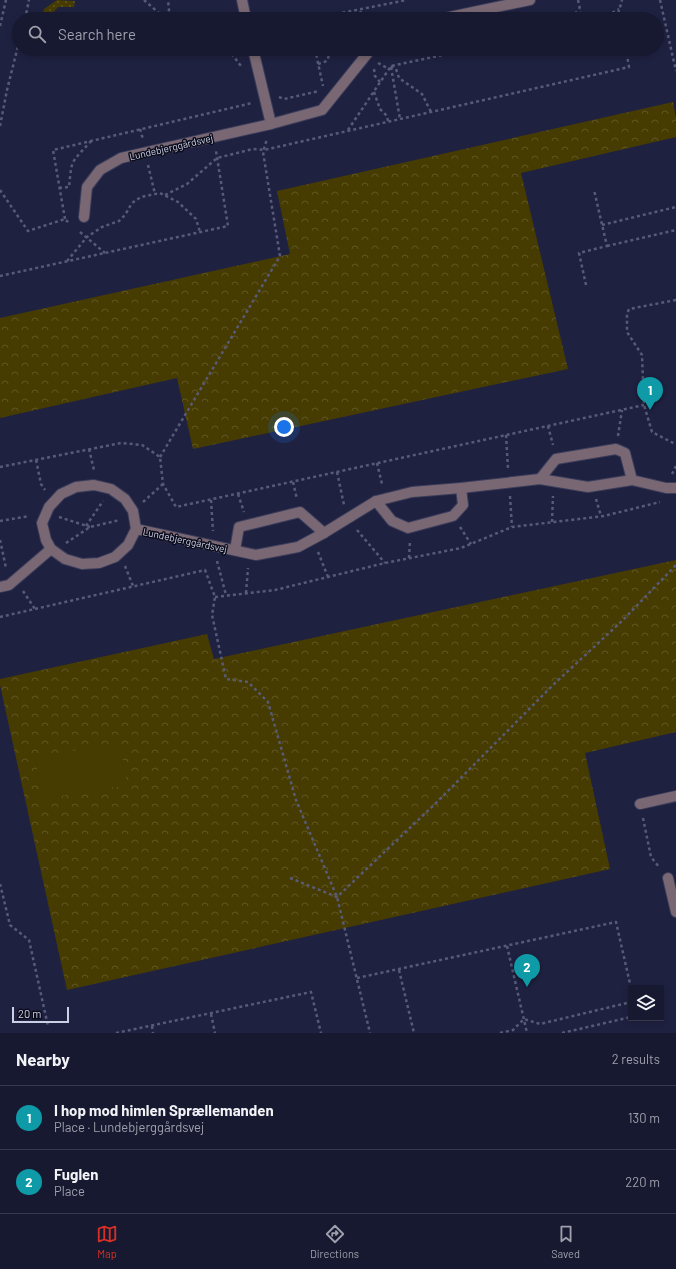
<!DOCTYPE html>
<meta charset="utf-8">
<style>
body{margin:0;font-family:Barlow,sans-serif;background:#202239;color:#f1f3f6}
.controls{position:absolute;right:12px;bottom:12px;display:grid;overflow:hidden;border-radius:0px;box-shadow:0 2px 6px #0003}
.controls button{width:36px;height:36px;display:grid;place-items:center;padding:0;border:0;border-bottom:1px solid #36384d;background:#171931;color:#f1f3f6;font:20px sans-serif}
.scale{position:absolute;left:12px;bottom:10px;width:57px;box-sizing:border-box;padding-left:4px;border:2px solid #ccd0e5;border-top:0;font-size:11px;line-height:14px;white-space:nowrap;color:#ccd0e5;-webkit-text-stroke:3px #0b0c1b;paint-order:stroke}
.you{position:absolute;left:284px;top:427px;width:14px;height:14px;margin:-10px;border:3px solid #fff;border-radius:50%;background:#1a73e8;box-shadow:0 0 0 6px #1a73e833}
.badge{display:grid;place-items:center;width:26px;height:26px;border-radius:50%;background:#d93025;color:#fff;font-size:13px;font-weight:700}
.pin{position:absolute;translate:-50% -33px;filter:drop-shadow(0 1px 2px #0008)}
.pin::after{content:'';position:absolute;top:21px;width:14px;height:12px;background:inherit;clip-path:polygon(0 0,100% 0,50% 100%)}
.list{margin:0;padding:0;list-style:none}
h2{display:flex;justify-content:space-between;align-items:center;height:52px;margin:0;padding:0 16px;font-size:17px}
h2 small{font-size:13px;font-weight:400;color:#9ea0ab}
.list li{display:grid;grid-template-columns:26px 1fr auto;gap:12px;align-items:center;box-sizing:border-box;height:64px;padding:0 16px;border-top:1px solid #36384d}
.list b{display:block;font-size:15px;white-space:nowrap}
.list p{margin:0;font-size:13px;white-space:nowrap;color:#9ea0ab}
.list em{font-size:13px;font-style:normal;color:#9ea0ab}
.icon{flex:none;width:22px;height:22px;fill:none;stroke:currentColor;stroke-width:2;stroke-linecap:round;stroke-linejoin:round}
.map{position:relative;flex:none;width:676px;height:1033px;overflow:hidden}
.search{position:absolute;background:#171931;box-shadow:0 2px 6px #0003;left:12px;right:12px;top:12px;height:44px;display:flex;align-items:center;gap:10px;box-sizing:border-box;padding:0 14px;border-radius:22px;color:#9ea0ab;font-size:15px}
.sheet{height:180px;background:#171931}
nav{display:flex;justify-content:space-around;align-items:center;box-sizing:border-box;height:56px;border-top:1px solid #36384d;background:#171931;font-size:11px;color:#9ea0ab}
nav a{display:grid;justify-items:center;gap:2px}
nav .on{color:#d93025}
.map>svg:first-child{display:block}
.grass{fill:url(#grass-dots)}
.park{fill:url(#park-crowns)}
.garden{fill:#463b00}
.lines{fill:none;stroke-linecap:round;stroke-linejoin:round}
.minor-casing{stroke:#3b3d5b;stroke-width:12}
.path{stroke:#585b77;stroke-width:2.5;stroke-dasharray:3 3;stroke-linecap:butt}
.minor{stroke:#796873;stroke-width:10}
.labels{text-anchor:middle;stroke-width:3;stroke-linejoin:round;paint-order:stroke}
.street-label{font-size:10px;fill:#ccd0e5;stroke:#0b0c1b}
</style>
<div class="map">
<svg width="676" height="1033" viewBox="0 0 676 1033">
<defs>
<pattern id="grass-dots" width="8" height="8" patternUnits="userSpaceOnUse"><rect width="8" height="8" fill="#463b00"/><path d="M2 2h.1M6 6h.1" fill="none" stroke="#605625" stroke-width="1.8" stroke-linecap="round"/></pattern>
<pattern id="park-crowns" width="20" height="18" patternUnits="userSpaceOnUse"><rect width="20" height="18" fill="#463b00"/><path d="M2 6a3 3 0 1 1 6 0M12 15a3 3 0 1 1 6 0" fill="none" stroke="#605625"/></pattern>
</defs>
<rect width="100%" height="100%" fill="#1f2141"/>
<g class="grass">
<path d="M57 0 75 1 74 7H58L52 14 53 19H41L44 9Z"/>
<path d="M63 49H89C80 56 71 59 63 49Z"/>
</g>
<g class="park">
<path d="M673 102 676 118V137L521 173 568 369 193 449 177 378 0 418V318L290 254 277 191Z"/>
<path d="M676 560V732L585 753 610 869 67 990 0 685V679L207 634 214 659Z"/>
</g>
<path class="garden" d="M120 743 127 785 42 799 35 757Z"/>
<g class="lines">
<g class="minor-casing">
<g id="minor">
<path d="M242 0 246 19"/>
<path d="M440 19 530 0"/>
<path d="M253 49 271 124"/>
<path d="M84 217 87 187 100 170 121 158 271 124 322 110 371 49"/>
<path d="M540 479 556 459 616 449 625 453 632 480"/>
<path d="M94 485 111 489 125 499 133 511 136 529 128 545 115 557 99 563 82 564 65 559 51 549 46 540 42 523 49 507 61 494 76 487Z"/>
<path d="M376 501 392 521 408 528 453 516 463 505 461 488"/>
<path d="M136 529 256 555 298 547 324 533 376 501 412 492 461 488 540 479 588 487 632 480 666 488H676"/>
<path d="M235 550 239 527 300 512 324 533"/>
<path d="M0 587 9 585 51 549"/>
<path d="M640 804 676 796"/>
<path d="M668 878 676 912"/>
</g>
</g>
<g class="path">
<path d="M144 0 160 14 170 19"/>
<path d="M578 0 582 19"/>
<path d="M660 0 676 71"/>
<path d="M167 17 169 10 168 0"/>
<path d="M25 19 29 0"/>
<path d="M320 19 321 17 407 0"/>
<path d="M358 19 361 15 360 9"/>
<path d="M573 19V16L579 9"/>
<path d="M602 19 619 9"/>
<path d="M619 19 618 14 622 0"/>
<path d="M0 26 6 0"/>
<path d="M228 49 241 66"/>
<path d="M315 49 323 86"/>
<path d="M378 63 389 69"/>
<path d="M318 64 327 61 331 49"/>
<path d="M391 66 396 69 399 78 422 94 431 112"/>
<path d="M391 67 400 119"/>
<path d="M374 69 375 76 380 82"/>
<path d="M374 92 380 109 387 116 388 121"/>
<path d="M279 97 284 99 319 91"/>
<path d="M0 126 7 90 19 42"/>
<path d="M140 129 143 139"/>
<path d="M348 130 391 66 471 49"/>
<path d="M148 165 155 194"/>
<path d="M59 188 69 187C70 180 70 172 72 165 73 159 87 146 92 140"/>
<path d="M0 190 28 231 65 219 70 224"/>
<path d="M165 195 187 184 217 158 253 149 264 150 629 67 626 49"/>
<path d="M65 219 53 150 252 103"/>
<path d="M602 225 676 207"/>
<path d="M80 232 105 253"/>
<path d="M607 246 676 230"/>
<path d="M67 261 87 237 102 227 119 221 125 215 132 203 141 197 160 193 178 202 196 219 200 232"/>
<path d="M0 276 228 226 216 151"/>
<path d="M586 285 579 253 607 246 594 190"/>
<path d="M676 300 629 309 627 314V332L642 355 644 405 652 432 675 444H676"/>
<path d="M548 426 553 445"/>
<path d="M506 435 508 469"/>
<path d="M618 436 622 410"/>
<path d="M89 449 94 470"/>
<path d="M160 457 280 256 263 152 267 139"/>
<path d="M36 460 41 484 45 490"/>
<path d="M377 463 382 484"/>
<path d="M0 467 121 443 142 445 160 457 163 484 176 507 644 405"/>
<path d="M337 472 344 505"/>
<path d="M672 474 676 466"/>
<path d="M293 482 297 499"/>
<path d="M238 494 244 512"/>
<path d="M510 496 512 527"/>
<path d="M596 499 601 516"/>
<path d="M211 500 213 531"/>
<path d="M143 502 163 484"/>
<path d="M59 517 90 527"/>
<path d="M0 521 29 516"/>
<path d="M552 522 553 496"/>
<path d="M86 526 103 501"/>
<path d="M460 527 471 544"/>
<path d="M357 530 385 563"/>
<path d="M0 540 6 568"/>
<path d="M66 543 90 527 120 520"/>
<path d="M318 552 328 577"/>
<path d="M409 558 410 541"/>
<path d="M217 561 226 595"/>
<path d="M125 566 133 586"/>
<path d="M23 591 35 609"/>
<path d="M246 593 248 568"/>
<path d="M215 597 275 590 385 563 461 548 512 527 604 516 660 502"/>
<path d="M0 617 205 570 215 597 212 615 226 679 248 682 268 702 296 800 337 897 370 1033"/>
<path d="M643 818 651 857 659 867"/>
<path d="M290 878 337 897 434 805 553 685 623 620 676 565"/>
<path d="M0 884 10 925 29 940 48 1026"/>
<path d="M507 946 527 1033"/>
<path d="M399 970 414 1033"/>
<path d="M357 978 616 922 631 988"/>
<path d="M211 1014 215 1033"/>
<path d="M152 1026 153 1033"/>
<path d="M116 1033 311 992 321 1033"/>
<path d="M500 1033 513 1030 524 1019 540 1024 631 1002"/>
<path d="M562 1033 631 1017"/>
</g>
<use href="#minor" class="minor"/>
</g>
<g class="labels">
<g class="street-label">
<text transform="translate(171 147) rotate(-13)" y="4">Lundebjerggårdsvej</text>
<text transform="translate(185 540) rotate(12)" y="4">Lundebjerggårdsvej</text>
</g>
</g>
</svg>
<div class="controls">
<button><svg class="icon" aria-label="layers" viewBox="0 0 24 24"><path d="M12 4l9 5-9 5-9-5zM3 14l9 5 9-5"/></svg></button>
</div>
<div class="scale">20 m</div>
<div class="you"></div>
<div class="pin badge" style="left:650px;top:410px;background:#0f9aa8">1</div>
<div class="pin badge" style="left:527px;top:987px;background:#0f9aa8">2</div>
<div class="search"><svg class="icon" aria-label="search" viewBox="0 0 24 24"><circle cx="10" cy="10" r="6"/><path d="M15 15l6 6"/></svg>Search here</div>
</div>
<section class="sheet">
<h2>Nearby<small>2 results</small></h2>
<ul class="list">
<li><span class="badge" style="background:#0f9aa8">1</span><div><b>I hop mod himlen Sprællemanden</b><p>Place · Lundebjerggårdsvej</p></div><em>130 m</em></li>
<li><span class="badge" style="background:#0f9aa8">2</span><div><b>Fuglen</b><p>Place</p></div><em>220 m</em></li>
</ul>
</section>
<nav>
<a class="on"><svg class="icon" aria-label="map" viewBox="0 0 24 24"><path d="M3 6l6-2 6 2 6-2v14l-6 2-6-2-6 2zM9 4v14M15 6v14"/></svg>Map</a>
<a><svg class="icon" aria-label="directions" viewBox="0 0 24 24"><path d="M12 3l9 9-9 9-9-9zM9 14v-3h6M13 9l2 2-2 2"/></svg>Directions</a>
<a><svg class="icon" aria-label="saved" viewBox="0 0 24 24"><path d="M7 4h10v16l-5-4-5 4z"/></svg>Saved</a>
</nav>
